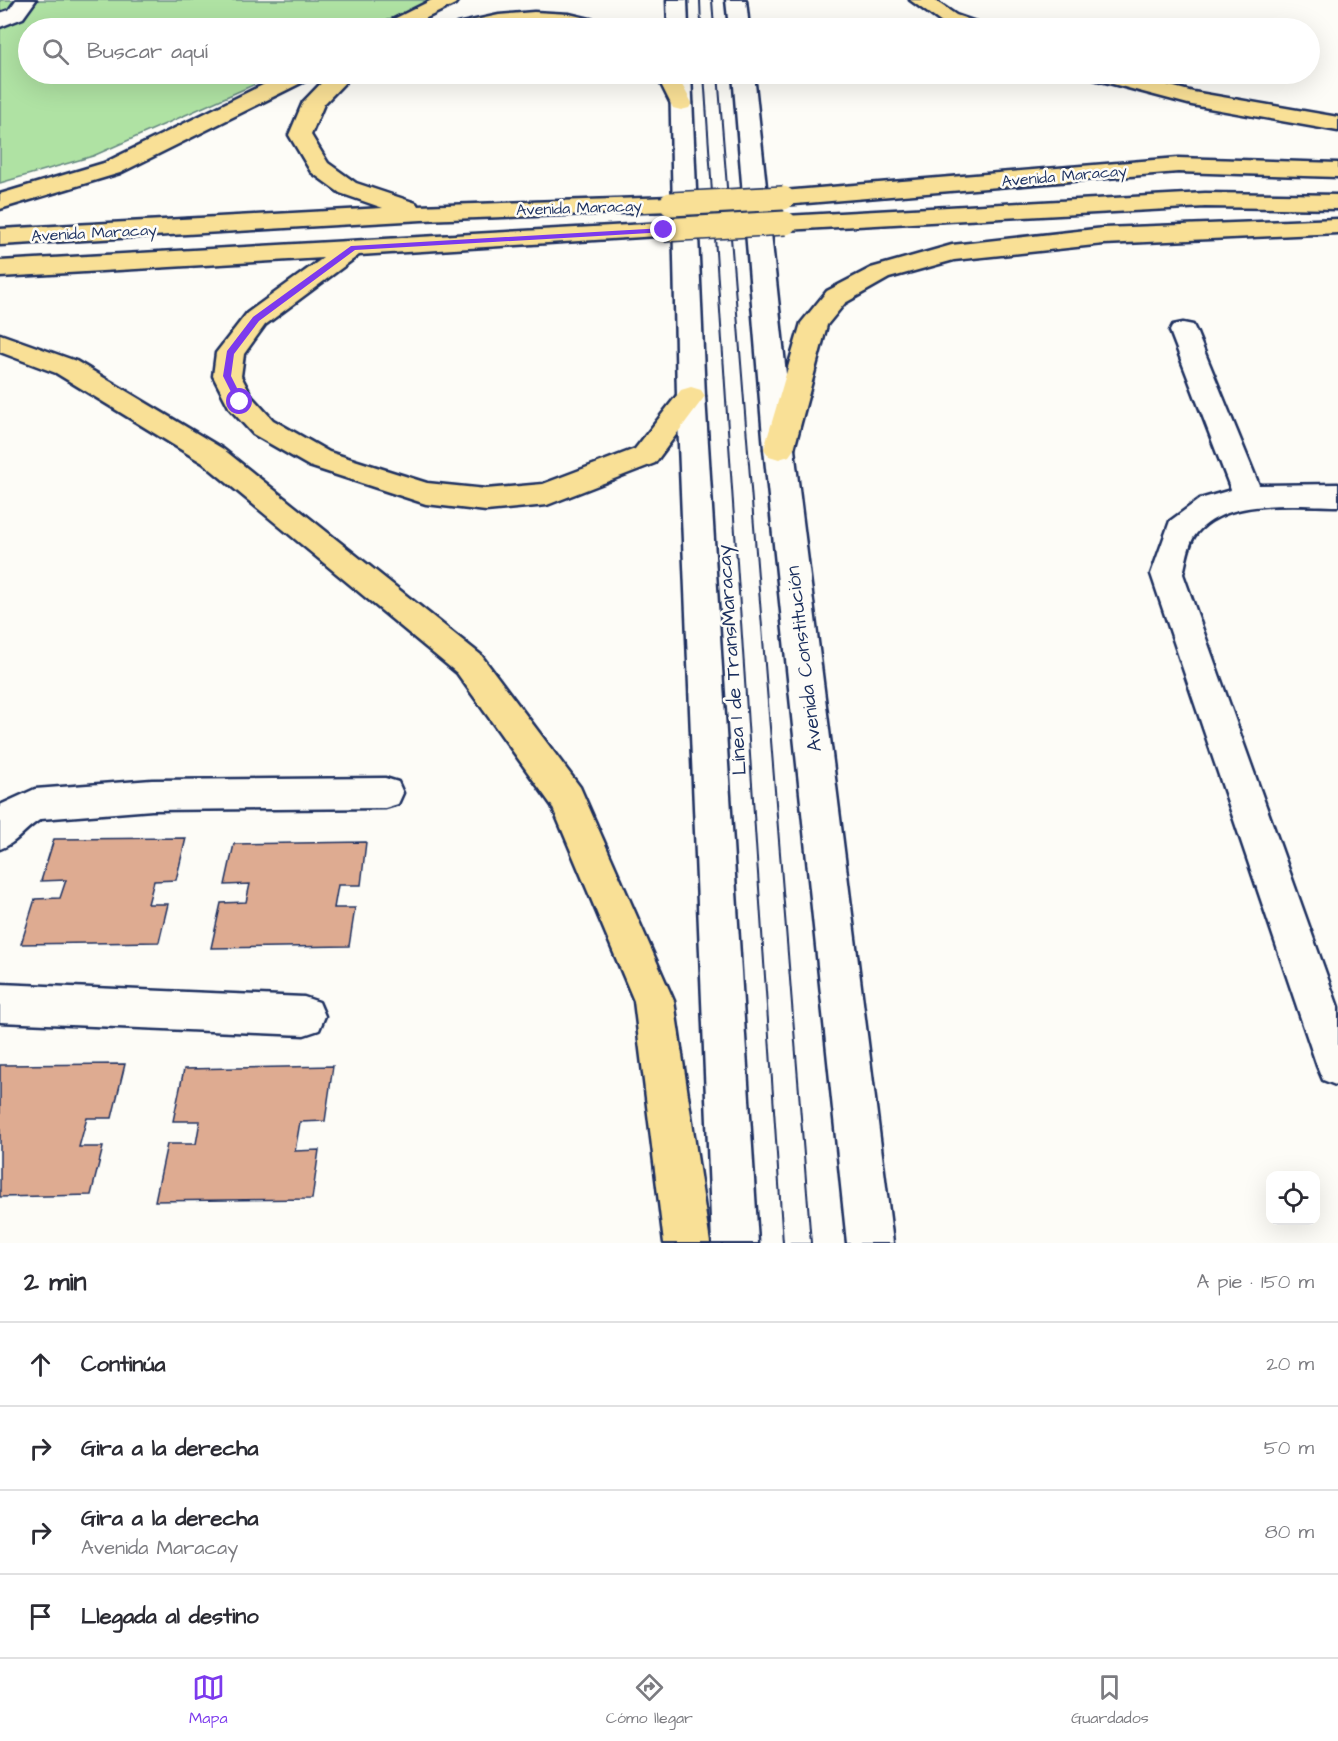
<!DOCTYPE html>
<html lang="es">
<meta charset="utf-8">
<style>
body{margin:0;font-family:"Architects Daughter",sans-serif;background:#f2f2f3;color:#2b2b33}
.controls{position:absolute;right:18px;bottom:18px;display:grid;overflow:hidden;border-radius:12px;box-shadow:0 6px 24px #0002}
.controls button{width:54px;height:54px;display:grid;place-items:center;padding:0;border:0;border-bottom:2px solid #e1e1e2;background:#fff;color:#2b2b33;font:30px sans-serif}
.stop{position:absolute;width:18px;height:18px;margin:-14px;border:4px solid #7c3aed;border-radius:50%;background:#fff}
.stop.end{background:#7c3aed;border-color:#fff;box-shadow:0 2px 6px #0008}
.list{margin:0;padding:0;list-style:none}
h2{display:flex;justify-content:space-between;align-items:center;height:78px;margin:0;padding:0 24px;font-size:26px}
h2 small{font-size:20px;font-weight:400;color:#7c7c81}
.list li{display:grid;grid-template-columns:39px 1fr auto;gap:18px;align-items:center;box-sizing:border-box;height:84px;padding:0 24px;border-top:2px solid #e1e1e2}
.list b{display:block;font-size:22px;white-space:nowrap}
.list p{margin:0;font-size:20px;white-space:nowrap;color:#7c7c81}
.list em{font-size:20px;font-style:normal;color:#7c7c81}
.icon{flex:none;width:33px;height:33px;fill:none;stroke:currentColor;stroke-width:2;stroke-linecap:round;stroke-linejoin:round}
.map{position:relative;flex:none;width:1338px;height:1243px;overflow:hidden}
.search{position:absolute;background:#fff;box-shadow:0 6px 24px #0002;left:18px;right:18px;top:18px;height:66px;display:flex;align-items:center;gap:15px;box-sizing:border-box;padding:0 21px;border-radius:33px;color:#7c7c81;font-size:22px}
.sheet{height:414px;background:#fff}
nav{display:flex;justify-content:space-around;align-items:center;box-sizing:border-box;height:84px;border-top:2px solid #e1e1e2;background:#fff;font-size:16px;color:#7c7c81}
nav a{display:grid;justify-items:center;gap:3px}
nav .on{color:#7c3aed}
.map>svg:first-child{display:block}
.green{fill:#afe2a3;stroke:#658880;stroke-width:1.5}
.building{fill:#deab91;stroke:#1b2f5e;stroke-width:1.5}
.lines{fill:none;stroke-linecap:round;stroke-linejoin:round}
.service-casing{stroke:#1b2f5e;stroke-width:4}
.minor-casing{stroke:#1b2f5e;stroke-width:5}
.tertiary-casing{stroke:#1b2f5e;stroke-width:5}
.primary-casing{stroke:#1b2f5e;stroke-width:5}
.service{fill:#fdfcf7;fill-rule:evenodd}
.minor{fill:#fdfcf7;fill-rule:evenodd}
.tertiary{fill:#fdfcf7;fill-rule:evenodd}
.primary{fill:#f9e096;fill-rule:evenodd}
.primary-bridge-casing{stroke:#1b2f5e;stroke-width:26;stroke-linecap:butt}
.primary-bridge{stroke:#f9e096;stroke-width:23}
.route{fill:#7c3aed}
.labels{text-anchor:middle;stroke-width:5;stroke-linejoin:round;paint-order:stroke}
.far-street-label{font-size:16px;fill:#1b2f5e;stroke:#fdfcf7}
.street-label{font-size:20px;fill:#1b2f5e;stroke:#fdfcf7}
</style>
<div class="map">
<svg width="1338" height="1243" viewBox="0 0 1338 1243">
<rect width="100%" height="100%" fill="#fdfcf7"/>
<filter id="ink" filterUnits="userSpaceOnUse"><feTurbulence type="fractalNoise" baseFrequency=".0167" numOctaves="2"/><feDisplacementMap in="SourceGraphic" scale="12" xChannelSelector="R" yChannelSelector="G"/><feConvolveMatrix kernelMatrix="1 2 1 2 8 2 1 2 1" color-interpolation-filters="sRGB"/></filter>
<g filter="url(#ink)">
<path class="green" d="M0 0H433L373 28H28V74H278L93 156 0 183Z"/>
<g class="building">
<path d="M186 838 176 880 154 881 148 904H168L159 942 21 944 35 899 60 898 66 880 41 881 54 839Z"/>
<path d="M366 842 361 885H338L334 908H355L349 946 211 948 221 903 246 902 250 884 225 885 234 844Z"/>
<path d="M125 1064 112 1118H87L79 1147H103L91 1195 0 1197V1065Z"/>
<path d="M333 1066 325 1121 300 1122 295 1151 319 1150 312 1199 155 1201 167 1144H196L200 1121H173L184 1069Z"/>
</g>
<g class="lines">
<g class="service-casing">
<g id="service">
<path d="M701 0H711L713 28H702Z"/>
<path d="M705 74H717L810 1243H784Z"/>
</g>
</g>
<g class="minor-casing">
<g id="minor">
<path d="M16 0H36L23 18 0 27V13L9 10Z"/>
<path d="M1183 323 1193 325 1196 331 1259 485 1338 484V506C1295 506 1226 497 1196 534 1188 543 1186 563 1183 574L1338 1007V1086L1323 1080 1317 1066 1151 574 1170 521 1200 499 1231 490 1170 331 1173 325Z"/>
<path d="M385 778 398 782 403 793 398 804 385 808 152 810 41 819C24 829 17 843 0 849V805L35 789 152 780Z"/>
<path d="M0 984 304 997 319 1002 325 1016 319 1030 304 1035 0 1022Z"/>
</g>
</g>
<g class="tertiary-casing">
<g id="tertiary">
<path d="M667 0H687L688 28H668Z"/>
<path d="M726 0H746L749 28H729Z"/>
<path d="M670 74H691L705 396 758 1243H712L677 396Z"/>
<path d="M733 74H754L794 449 893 1243H847L764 449Z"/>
</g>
</g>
<g class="primary-casing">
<g id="primary">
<path d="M432 0H458L455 4 406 28H381L384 24Z"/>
<path d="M910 0H934L956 15 982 24 985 28H956L942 23Z"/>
<path d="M534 12 569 14 611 24 614 28C588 31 561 24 534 25 507 25 480 31 454 28L457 24 499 15Z"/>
<path d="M285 74H312L309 79 120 173 0 209V194L104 163Z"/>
<path d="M330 74H353L324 104 311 135 328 163 356 183 416 203 418 206 671 197 680 199 683 204 680 209 671 211 422 220 0 245V229L383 208 340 193 311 172 289 135 303 102Z"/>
<path d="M656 74H676L692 103 689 108 681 110 673 108Z"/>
<path d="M1091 74H1125L1193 92 1338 117V131L1192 105 1094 79Z"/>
<path d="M1178 158 1338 163V177L1178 172 783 205 774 203 771 198 774 193 783 191Z"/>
<path d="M1205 193 1338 195V209L1205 207 785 230 776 228 773 223 776 218 785 216Z"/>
<path d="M1338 219V233L1104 244 954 260 889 278 845 303 827 325 794 449 789 456 779 459 769 456 764 449 801 323 827 291 871 268 952 245 1104 228Z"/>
<path d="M664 223 673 225 676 230 673 235 359 255 265 325 244 354 241 376 252 397 273 420 329 452 427 483 486 489 543 484 635 449 681 390 691 387 701 390 705 396 655 463 547 505 486 511 426 504 309 466 253 434 230 409 213 376 216 353 247 313 323 258 0 277V261Z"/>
<path d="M0 334 76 361 223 449 481 655 580 787 674 1001 710 1243H664L634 1001 552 806 457 673 203 463 56 373 0 352Z"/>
</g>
</g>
<use href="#service" class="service"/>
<use href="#minor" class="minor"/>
<use href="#tertiary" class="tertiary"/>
<use href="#primary" class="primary"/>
<g class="primary-bridge-casing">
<g id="primary-bridge">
<path d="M671 204 783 198"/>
<path d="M664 230 785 223"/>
</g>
</g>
<use href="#primary-bridge" class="primary-bridge"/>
</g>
</g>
<path class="route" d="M664 228 667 232 355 250 259 321 234 354 231 376 244 402 243 404H237L223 376 227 351 253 317 351 246Z"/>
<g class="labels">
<g class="far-street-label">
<text transform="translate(1064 175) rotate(-5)" y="6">Avenida Maracay</text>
<text transform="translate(579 207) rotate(-2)" y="6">Avenida Maracay</text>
<text transform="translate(94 232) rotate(-3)" y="6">Avenida Maracay</text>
</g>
<g class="street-label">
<text transform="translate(803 659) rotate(-97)" y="7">Avenida Constitución</text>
<text transform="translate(731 660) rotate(-94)" y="7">Línea 1 de TransMaracay</text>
</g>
</g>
</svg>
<div class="controls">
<button><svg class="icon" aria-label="locate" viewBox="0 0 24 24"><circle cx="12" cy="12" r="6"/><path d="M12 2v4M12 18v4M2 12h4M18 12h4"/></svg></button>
</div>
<div class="stop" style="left:240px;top:402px"></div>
<div class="stop end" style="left:664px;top:230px"></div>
<div class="search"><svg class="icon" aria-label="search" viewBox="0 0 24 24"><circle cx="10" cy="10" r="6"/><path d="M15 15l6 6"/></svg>Buscar aquí</div>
</div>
<section class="sheet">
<h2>2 min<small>A pie · 150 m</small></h2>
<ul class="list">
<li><svg class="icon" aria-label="ahead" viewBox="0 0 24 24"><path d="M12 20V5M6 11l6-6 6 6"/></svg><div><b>Continúa</b></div><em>20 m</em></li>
<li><svg class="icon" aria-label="right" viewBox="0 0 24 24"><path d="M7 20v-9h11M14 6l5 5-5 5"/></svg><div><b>Gira a la derecha</b></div><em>50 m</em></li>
<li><svg class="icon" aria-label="right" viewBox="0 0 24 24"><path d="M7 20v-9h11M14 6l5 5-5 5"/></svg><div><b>Gira a la derecha</b><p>Avenida Maracay</p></div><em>80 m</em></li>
<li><svg class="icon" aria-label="arrive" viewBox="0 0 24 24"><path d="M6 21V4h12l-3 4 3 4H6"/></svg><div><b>Llegada al destino</b></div></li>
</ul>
</section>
<nav>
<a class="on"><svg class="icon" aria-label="map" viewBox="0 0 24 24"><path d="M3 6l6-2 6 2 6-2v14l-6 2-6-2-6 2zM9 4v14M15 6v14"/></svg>Mapa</a>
<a><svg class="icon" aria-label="directions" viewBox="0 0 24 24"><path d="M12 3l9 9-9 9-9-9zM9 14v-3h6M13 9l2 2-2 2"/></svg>Cómo llegar</a>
<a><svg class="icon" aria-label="saved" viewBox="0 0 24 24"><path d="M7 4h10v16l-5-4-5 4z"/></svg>Guardados</a>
</nav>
